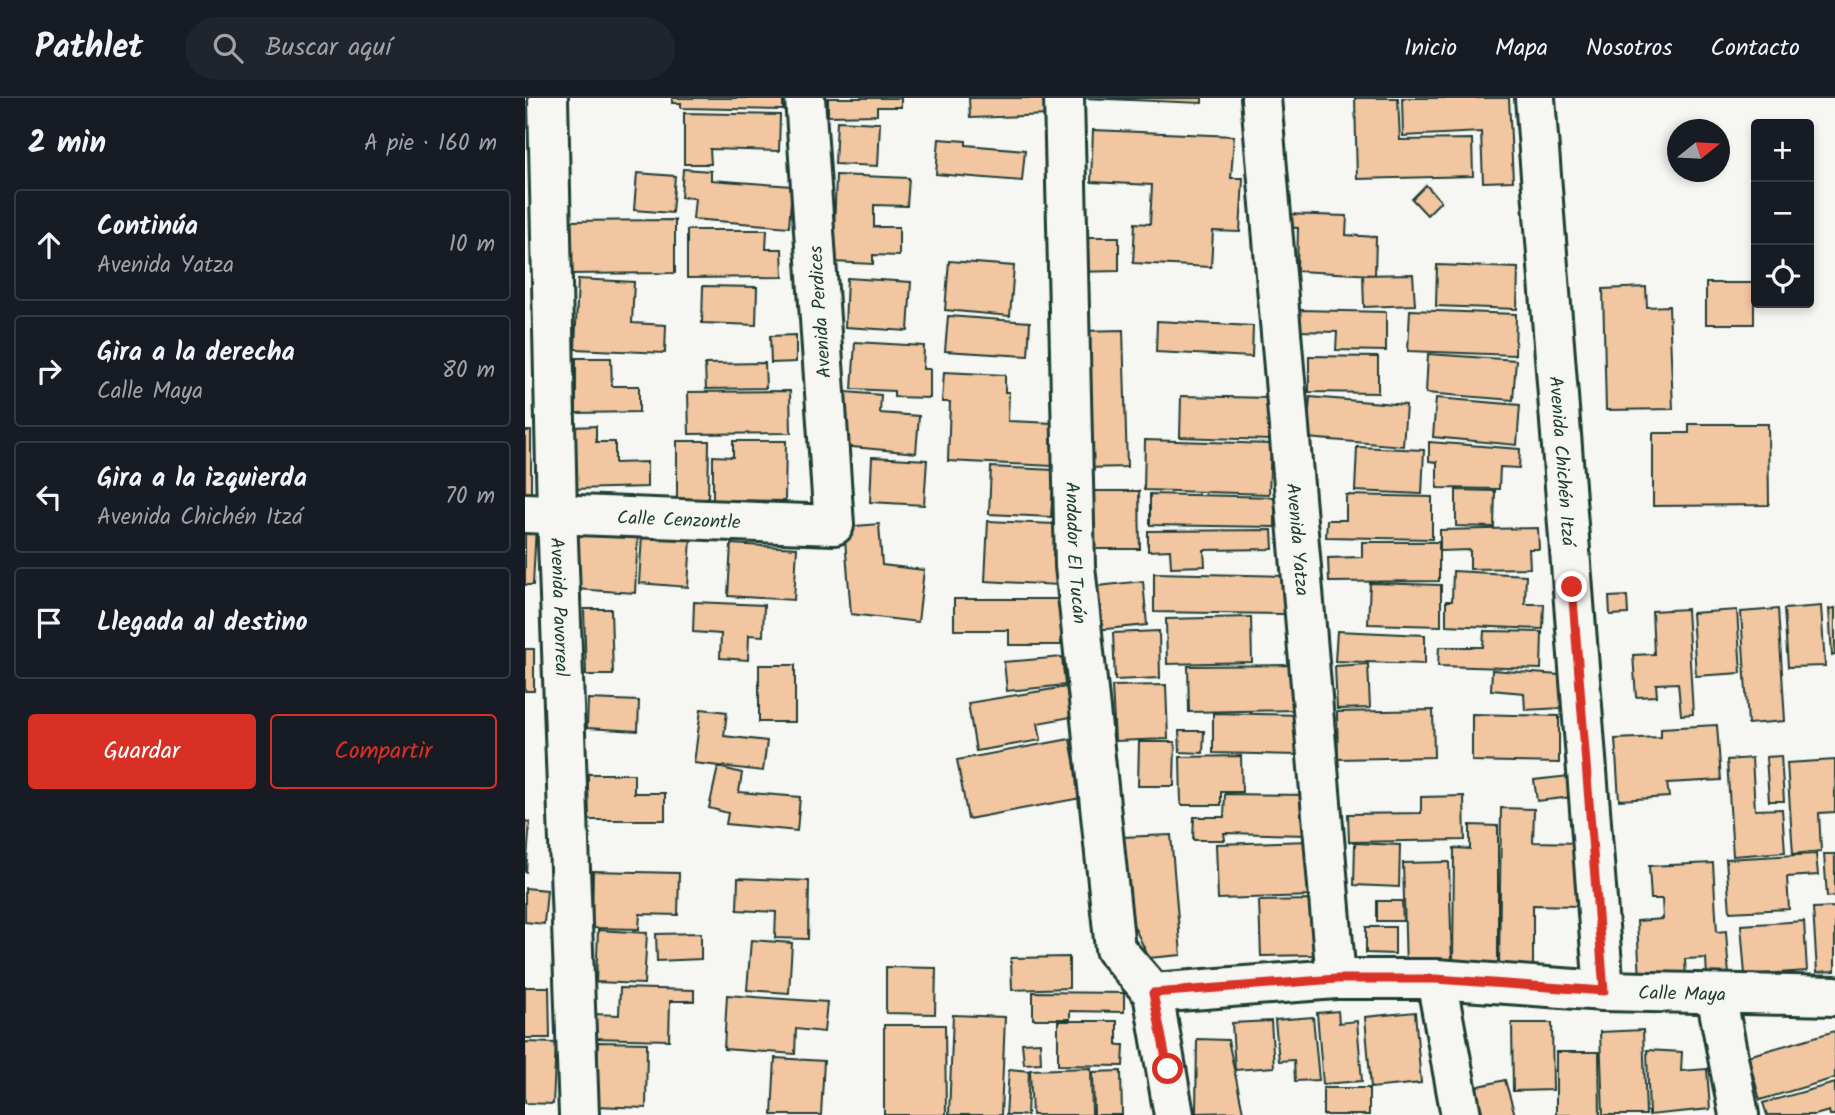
<!DOCTYPE html>
<html lang="es">
<meta charset="utf-8">
<style>
body{margin:0;font-family:Kalam,sans-serif;background:#20242c;color:#f1f3f6}
.controls{position:absolute;right:21px;top:21px;display:grid;overflow:hidden;border-radius:7px;box-shadow:0 4px 10px #0003}
.controls button{width:63px;height:63px;display:grid;place-items:center;padding:0;border:0;border-bottom:2px solid #363941;background:#171b24;color:#f1f3f6;font:35px sans-serif}
.compass{position:absolute;left:1142px;top:21px;width:63px;height:63px;border-radius:50%;background:#171b24;box-shadow:0 4px 10px #0003;rotate:72deg}
.stop{position:absolute;width:21px;height:21px;margin:-16px;border:5px solid #d93025;border-radius:50%;background:#fff}
.stop.end{background:#d93025;border-color:#fff;box-shadow:0 2px 7px #0008}
.list{margin:0;padding:0;list-style:none}
h2{display:flex;justify-content:space-between;align-items:center;height:91px;margin:0;padding:0 28px;font-size:30px}
h2 small{font-size:23px;font-weight:400;color:#9ea1a6}
.list li{display:grid;grid-template-columns:46px 1fr auto;gap:21px;align-items:center;box-sizing:border-box;height:112px;margin:0 14px 14px;padding:0 14px;border:2px solid #363941;border-radius:7px}
.list b{display:block;font-size:26px;white-space:nowrap}
.list p{margin:0;font-size:23px;white-space:nowrap;color:#9ea1a6}
.list em{font-size:23px;font-style:normal;color:#9ea1a6}
.actions{display:flex;gap:14px;padding:21px 28px}
.actions a{flex:1;padding:16px 0;border:2px solid #d93025;border-radius:7px;text-align:center;font-size:24px;color:#d93025}
.actions .main{background:#d93025;color:#fff}
.icon{flex:none;width:38px;height:38px;fill:none;stroke:currentColor;stroke-width:2;stroke-linecap:round;stroke-linejoin:round}
.map{position:relative;flex:none;width:1310px;height:1017px;overflow:hidden}
header{display:flex;align-items:center;gap:42px;box-sizing:border-box;height:98px;padding:0 35px;background:#171b24;border-bottom:2px solid #363941}
header strong{font-size:33px}
nav{display:flex;gap:38px;margin-inline-start:auto;font-size:24px}
.search{width:490px;height:63px;background:#20242c;display:flex;align-items:center;gap:18px;box-sizing:border-box;padding:0 24px;border-radius:38px;color:#9ea1a6;font-size:26px}
main{display:flex}
aside{flex:1;background:#171b24}
.map>svg:first-child{display:block}
.building{fill:#f2c6a1;stroke:#1f3d34;stroke-width:2}
.lines{fill:none;stroke-linecap:round;stroke-linejoin:round}
.minor-casing{stroke:#1f3d34;stroke-width:44}
.minor{stroke:#f6f6f2;stroke-width:38}
.route{stroke:#d93025;stroke-width:9}
.labels{text-anchor:middle;stroke-width:5;stroke-linejoin:round;paint-order:stroke}
.street-label{font-size:19px;fill:#1f3d34;stroke:#f6f6f2}
</style>
<header>
<strong>Pathlet</strong>
<div class="search"><svg class="icon" aria-label="search" viewBox="0 0 24 24"><circle cx="10" cy="10" r="6"/><path d="M15 15l6 6"/></svg>Buscar aquí</div>
<nav><a>Inicio</a><a>Mapa</a><a>Nosotros</a><a>Contacto</a></nav>
</header>
<main>
<aside>
<h2>2 min<small>A pie · 160 m</small></h2>
<ul class="list">
<li><svg class="icon" aria-label="ahead" viewBox="0 0 24 24"><path d="M12 20V5M6 11l6-6 6 6"/></svg><div><b>Continúa</b><p>Avenida Yatza</p></div><em>10 m</em></li>
<li><svg class="icon" aria-label="right" viewBox="0 0 24 24"><path d="M7 20v-9h11M14 6l5 5-5 5"/></svg><div><b>Gira a la derecha</b><p>Calle Maya</p></div><em>80 m</em></li>
<li><svg class="icon" aria-label="left" viewBox="0 0 24 24"><path d="M17 20v-9H6M10 6l-5 5 5 5"/></svg><div><b>Gira a la izquierda</b><p>Avenida Chichén Itzá</p></div><em>70 m</em></li>
<li><svg class="icon" aria-label="arrive" viewBox="0 0 24 24"><path d="M6 21V4h12l-3 4 3 4H6"/></svg><div><b>Llegada al destino</b></div></li>
</ul>
<div class="actions"><a class="main">Guardar</a><a>Compartir</a></div>
</aside>
<div class="map">
<svg width="1310" height="1017" viewBox="0 0 1310 1017">
<rect width="100%" height="100%" fill="#f6f6f2"/>
<filter id="ink" filterUnits="userSpaceOnUse"><feTurbulence type="fractalNoise" baseFrequency=".0143" numOctaves="2"/><feDisplacementMap in="SourceGraphic" scale="14" xChannelSelector="R" yChannelSelector="G"/><feConvolveMatrix kernelMatrix="1 2 1 2 8 2 1 2 1" color-interpolation-filters="sRGB"/></filter>
<g filter="url(#ink)">
<g class="building">
<path d="M147 0H258V12L156 10V5H147Z"/>
<path d="M303 0H376V9H352V17L303 18Z"/>
<path d="M444 0H524L525 17 445 20Z"/>
<path d="M557 0H677V5Z"/>
<path d="M830 0H873L875 42 947 41 948 78 832 81Z"/>
<path d="M877 0H984L988 83 958 84 956 34 878 38Z"/>
<path d="M159 15 255 17 254 53 185 51 186 66H159Z"/>
<path d="M312 23 355 25 353 68 310 66Z"/>
<path d="M568 32 709 38 706 80H718L715 134 688 133 686 169 608 165 610 125 625 126 627 87 566 84Z"/>
<path d="M414 41 441 43V47L500 52 497 83 411 76Z"/>
<path d="M158 71 186 73V82L267 88 264 129 168 121 170 100 156 99Z"/>
<path d="M112 75 150 78 147 115 109 112Z"/>
<path d="M311 77 384 80 382 108 349 107V129H374V158L348 157V166L308 164Z"/>
<path d="M901 87 916 103 902 117 887 101Z"/>
<path d="M758 116 822 118 821 137 851 139 850 177 772 173 773 130 758 129Z"/>
<path d="M150 122V175L40 176 39 123Z"/>
<path d="M162 132H242L241 151H257L258 179 162 180Z"/>
<path d="M547 139H594V173L547 174Z"/>
<path d="M424 163 489 168 485 218 420 212Z"/>
<path d="M912 167 993 170 992 211 911 208Z"/>
<path d="M888 176 890 207 839 209 838 177Z"/>
<path d="M322 180 386 184 383 233 320 229Z"/>
<path d="M53 181 109 184 107 225 141 227 140 255 50 251Z"/>
<rect x="1181" y="185" width="48" height="41"/>
<path d="M178 188 232 189 231 227 177 225Z"/>
<path d="M1121 189 1122 209 1144 208 1148 311 1081 312 1078 191Z"/>
<path d="M775 212 861 214V253L811 252 812 234 774 233Z"/>
<path d="M885 212 991 216 990 257 883 253Z"/>
<path d="M423 218 505 224 503 258 420 253Z"/>
<path d="M632 223 728 228 727 259 631 254Z"/>
<path d="M598 232 602 369 558 370 555 233Z"/>
<path d="M271 237V264L246 265 245 238Z"/>
<path d="M330 244 399 248 398 271H405V300L369 299V293L327 291Z"/>
<path d="M903 256 991 262 988 302 901 295Z"/>
<path d="M784 258 853 259V295L784 294Z"/>
<path d="M51 260H86L87 288H114V314L51 315Z"/>
<path d="M240 265 241 290 181 291 180 266Z"/>
<path d="M419 274 480 277V294H484L483 323 529 325 528 368 423 363 425 304H417Z"/>
<path d="M265 293 266 335 164 336 163 294Z"/>
<path d="M321 294 356 297 355 315 394 318 391 355 317 348Z"/>
<path d="M656 298 745 300 744 342 655 339Z"/>
<path d="M785 299 881 307 878 348 782 340Z"/>
<path d="M911 300 995 307 992 347 908 339Z"/>
<path d="M1164 326H1243L1244 407 1128 408V335H1164Z"/>
<path d="M71 328V344H90V365L122 364V389L48 391 47 329Z"/>
<rect x="0" y="333" width="6" height="64"/>
<path d="M620 342 746 346 744 396 619 392Z"/>
<path d="M152 343H184L183 403H152Z"/>
<path d="M208 343H261L260 403 188 402V358L208 359Z"/>
<path d="M904 344 995 351 994 370 975 369 974 391 912 390V364L904 363Z"/>
<path d="M832 349 899 352 897 396 830 393Z"/>
<path d="M347 359 402 362 399 407 345 404Z"/>
<path d="M466 369 529 372 526 419 464 416Z"/>
<path d="M931 392 970 393 969 429 931 428Z"/>
<path d="M565 393H614L615 451H565Z"/>
<path d="M625 396 750 399V429L625 427Z"/>
<path d="M821 397 907 399V441L801 439 802 422H821Z"/>
<path d="M463 423 530 426 528 458H535L534 487 460 483Z"/>
<path d="M0 426 11 427 8 487H0Z"/>
<path d="M354 426 357 467 399 472 393 524 326 516 319 429Z"/>
<path d="M1013 430 1014 451H1004L1005 470 945 471V452L915 453V432Z"/>
<path d="M54 431 113 434 110 495 50 491Z"/>
<path d="M747 432 748 451 679 452 680 468 646 469 645 452 623 453V433Z"/>
<path d="M117 437 166 440 163 489 114 485Z"/>
<path d="M837 444H914V483L804 484 803 460 837 459Z"/>
<path d="M206 446 272 450 269 502 203 498Z"/>
<path d="M928 473 1001 477 1000 506H1019L1018 531 921 527V503H927Z"/>
<path d="M629 475 761 478 760 516 629 514Z"/>
<path d="M618 483 622 527 560 533 555 490Z"/>
<path d="M845 485 916 487V528L843 526Z"/>
<path d="M1102 498 1103 516 1085 517 1084 499Z"/>
<path d="M429 501H536V547H484V532H429Z"/>
<path d="M169 504 239 507 238 538 224 537 223 562 195 560 196 536 168 534Z"/>
<path d="M1296 508 1300 568 1263 569 1259 511Z"/>
<path d="M1310 510V557L1307 558 1304 511Z"/>
<path d="M59 511H86L88 577H61Z"/>
<path d="M1162 511 1168 616 1156 617 1153 585 1131 586 1132 598 1111 599 1108 557 1129 556 1127 513Z"/>
<path d="M1253 511 1260 623 1223 626 1216 514Z"/>
<path d="M1212 512 1216 575 1171 578 1167 515Z"/>
<path d="M726 519 727 564 642 566 641 521Z"/>
<path d="M634 533 635 580 590 582 588 535Z"/>
<path d="M812 533 900 537V566L810 563Z"/>
<path d="M959 533 1017 534 1016 571 913 568 914 549H958Z"/>
<rect x="0" y="551" width="9" height="42"/>
<path d="M537 559 540 587 482 593 479 564Z"/>
<path d="M843 566 845 610 812 611 810 568Z"/>
<rect x="234" y="567" width="36" height="57"/>
<path d="M771 567V612L664 614 663 568Z"/>
<path d="M967 572 1034 577 1037 610 1000 612 999 595 966 592Z"/>
<path d="M641 587 643 641 590 643 587 588Z"/>
<path d="M541 589 546 619 513 625 516 642 451 653 443 605Z"/>
<path d="M63 601 114 603 113 633 62 630Z"/>
<path d="M176 611 202 614 199 638 242 643 238 673 169 665Z"/>
<path d="M908 612 909 659 813 661 812 614Z"/>
<path d="M688 615 776 617 775 657 688 655Z"/>
<path d="M947 616 1034 618V665L947 663Z"/>
<path d="M1192 627 1196 682 1142 685 1144 699 1094 702 1090 641 1136 639V630Z"/>
<path d="M654 633H679L678 655 655 654Z"/>
<path d="M545 641 556 700 443 721 432 662Z"/>
<path d="M614 644H650L649 688H613Z"/>
<path d="M716 658 717 694H696V707H656L655 659Z"/>
<path d="M1256 658 1259 703H1244L1241 659Z"/>
<path d="M1227 660 1230 712 1257 711 1260 754 1208 758 1202 662Z"/>
<path d="M1310 662V714L1294 715 1296 753 1268 756 1262 665Z"/>
<path d="M193 669 217 675 214 694 275 699 272 733 201 726 203 715 184 710Z"/>
<path d="M63 676H109V695H140V722H63Z"/>
<path d="M1044 678 1047 699 1012 703 1009 682Z"/>
<path d="M700 696 784 697 783 737 699 735 700 742H668L669 719H699Z"/>
<path d="M939 698 940 742 824 744 823 716 896 715V699Z"/>
<path d="M976 710 1009 711 1008 744 1056 745 1055 808 1008 807V873H974Z"/>
<path d="M0 723 5 724 1 774H0Z"/>
<path d="M945 727 973 728V873L928 872 929 750 945 751Z"/>
<path d="M646 737 656 857 624 860 601 812 596 739Z"/>
<path d="M786 743 788 798 693 801 691 746Z"/>
<path d="M830 745 875 747 874 789 829 787Z"/>
<path d="M1291 756 1293 777 1262 779 1264 811 1205 814 1201 761Z"/>
<path d="M1299 756H1310V798L1302 799Z"/>
<path d="M924 764 927 868 881 870 878 765Z"/>
<path d="M1188 765 1192 834 1201 833 1204 878 1182 879 1181 860 1160 861 1161 880 1115 883 1112 823 1138 821 1137 801H1126L1124 768Z"/>
<path d="M68 773 154 775 153 817 115 816 114 831 67 830Z"/>
<path d="M213 780 284 783 283 841 250 840 251 814 212 812Z"/>
<path d="M0 790 22 792 19 826 0 824Z"/>
<path d="M787 802 789 857 736 858 734 803Z"/>
<path d="M852 803H877L878 823H852Z"/>
<path d="M1310 809V873L1292 874 1288 810Z"/>
<path d="M1279 823 1282 873 1220 877 1216 827Z"/>
<path d="M841 829H870V856L841 855Z"/>
<path d="M73 832 122 835 119 886 71 884Z"/>
<path d="M176 835V861L132 863 131 836Z"/>
<path d="M226 842 267 845 264 895 222 892Z"/>
<path d="M544 859V890L487 892 486 860Z"/>
<path d="M361 869 411 870 410 916 361 915Z"/>
<path d="M0 889H24L25 940H0Z"/>
<path d="M95 890 169 892V903H145L144 942 67 940V916L94 917Z"/>
<path d="M508 894 599 895V914L545 913V921H508Z"/>
<path d="M202 897 302 904 299 934 271 931 270 956 199 951Z"/>
<path d="M813 913 814 925 832 923 837 983 798 986 792 915Z"/>
<path d="M890 914 896 985 846 990 840 919Z"/>
<path d="M428 917 480 919 476 1017H424Z"/>
<path d="M788 919 794 982 770 983 769 962 754 963 750 922Z"/>
<path d="M533 923H592V947H599L598 968 533 967Z"/>
<path d="M746 923 749 969 710 972 707 925Z"/>
<path d="M987 925H1027L1028 992 988 993Z"/>
<path d="M359 927H420L421 1017H359Z"/>
<path d="M1118 932 1121 1017H1078L1075 934Z"/>
<path d="M1310 933V980L1235 1002 1223 958Z"/>
<path d="M672 941 703 942 718 1014 671 1015Z"/>
<path d="M0 944 31 945 28 1006 0 1005Z"/>
<path d="M73 944 122 945 121 1010 71 1008Z"/>
<path d="M515 944 516 965 499 966 497 945Z"/>
<path d="M1122 952 1157 954 1156 973 1182 971 1185 1011 1124 1017Z"/>
<path d="M1031 954H1074L1075 1017H1031Z"/>
<path d="M250 960 299 963 296 1017H247Z"/>
<path d="M566 970 567 1017H507L505 972Z"/>
<path d="M484 971 504 973 502 1017H481Z"/>
<path d="M596 973 597 1017H569L568 974Z"/>
<path d="M980 982 990 1017H958L950 989Z"/>
<path d="M1310 985V1017H1305L1304 1013 1290 1017H1242L1238 1005Z"/>
<rect x="798" y="990" width="46" height="27"/>
</g>
<g class="lines">
<g class="minor-casing">
<g id="minor">
<path id="s1" d="M23 0 32 416 54 1017"/>
<path id="s2" d="M539 0 550 468 590 851 628 895"/>
<path id="s3" d="M736 0 811 881"/>
<path id="s4" d="M1010 0 1079 893"/>
<path id="s5" d="M0 415 309 427 280 0"/>
<path d="M911 881 936 1017"/>
<path id="s6" d="M628 895 811 881H911L1079 893 1310 898"/>
<path d="M628 895 649 1017"/>
<path d="M1191 896 1214 1017"/>
</g>
</g>
<use href="#minor" class="minor"/>
</g>
</g>
<g class="lines" filter="url(#ink)">
<path class="route" d="M643 971 628 895 811 881H911L1079 893 1047 489"/>
</g>
<g class="labels">
<g class="street-label">
<text transform="translate(294 214) rotate(-94)" y="7">Avenida Perdices</text>
<text dy="7" stroke="none"><textPath href="#s4" startOffset="364">Avenida Chichén Itzá</textPath></text>
<text dy="7" stroke="none"><textPath href="#s5" startOffset="154">Calle Cenzontle</textPath></text>
<text dy="7" stroke="none"><textPath href="#s3" startOffset="443">Avenida Yatza</textPath></text>
<text dy="7" stroke="none"><textPath href="#s2" startOffset="455">Andador El Tucán</textPath></text>
<text dy="7" stroke="none"><textPath href="#s1" startOffset="509">Avenida Pavorreal</textPath></text>
<text dy="7" stroke="none"><textPath href="#s6" startOffset="530">Calle Maya</textPath></text>
</g>
</g>
</svg>
<div class="controls">
<button>+</button>
<button>−</button>
<button><svg class="icon" aria-label="locate" viewBox="0 0 24 24"><circle cx="12" cy="12" r="6"/><path d="M12 2v4M12 18v4M2 12h4M18 12h4"/></svg></button>
</div>
<svg class="compass" viewBox="-18 -18 36 36"><path d="M0-13l5 13h-10z" fill="#e53935"/><path d="M0 13l5-13h-10z" fill="#9ea1a6"/></svg>
<div class="stop" style="left:643px;top:971px"></div>
<div class="stop end" style="left:1047px;top:489px"></div>
</div>
</main>
